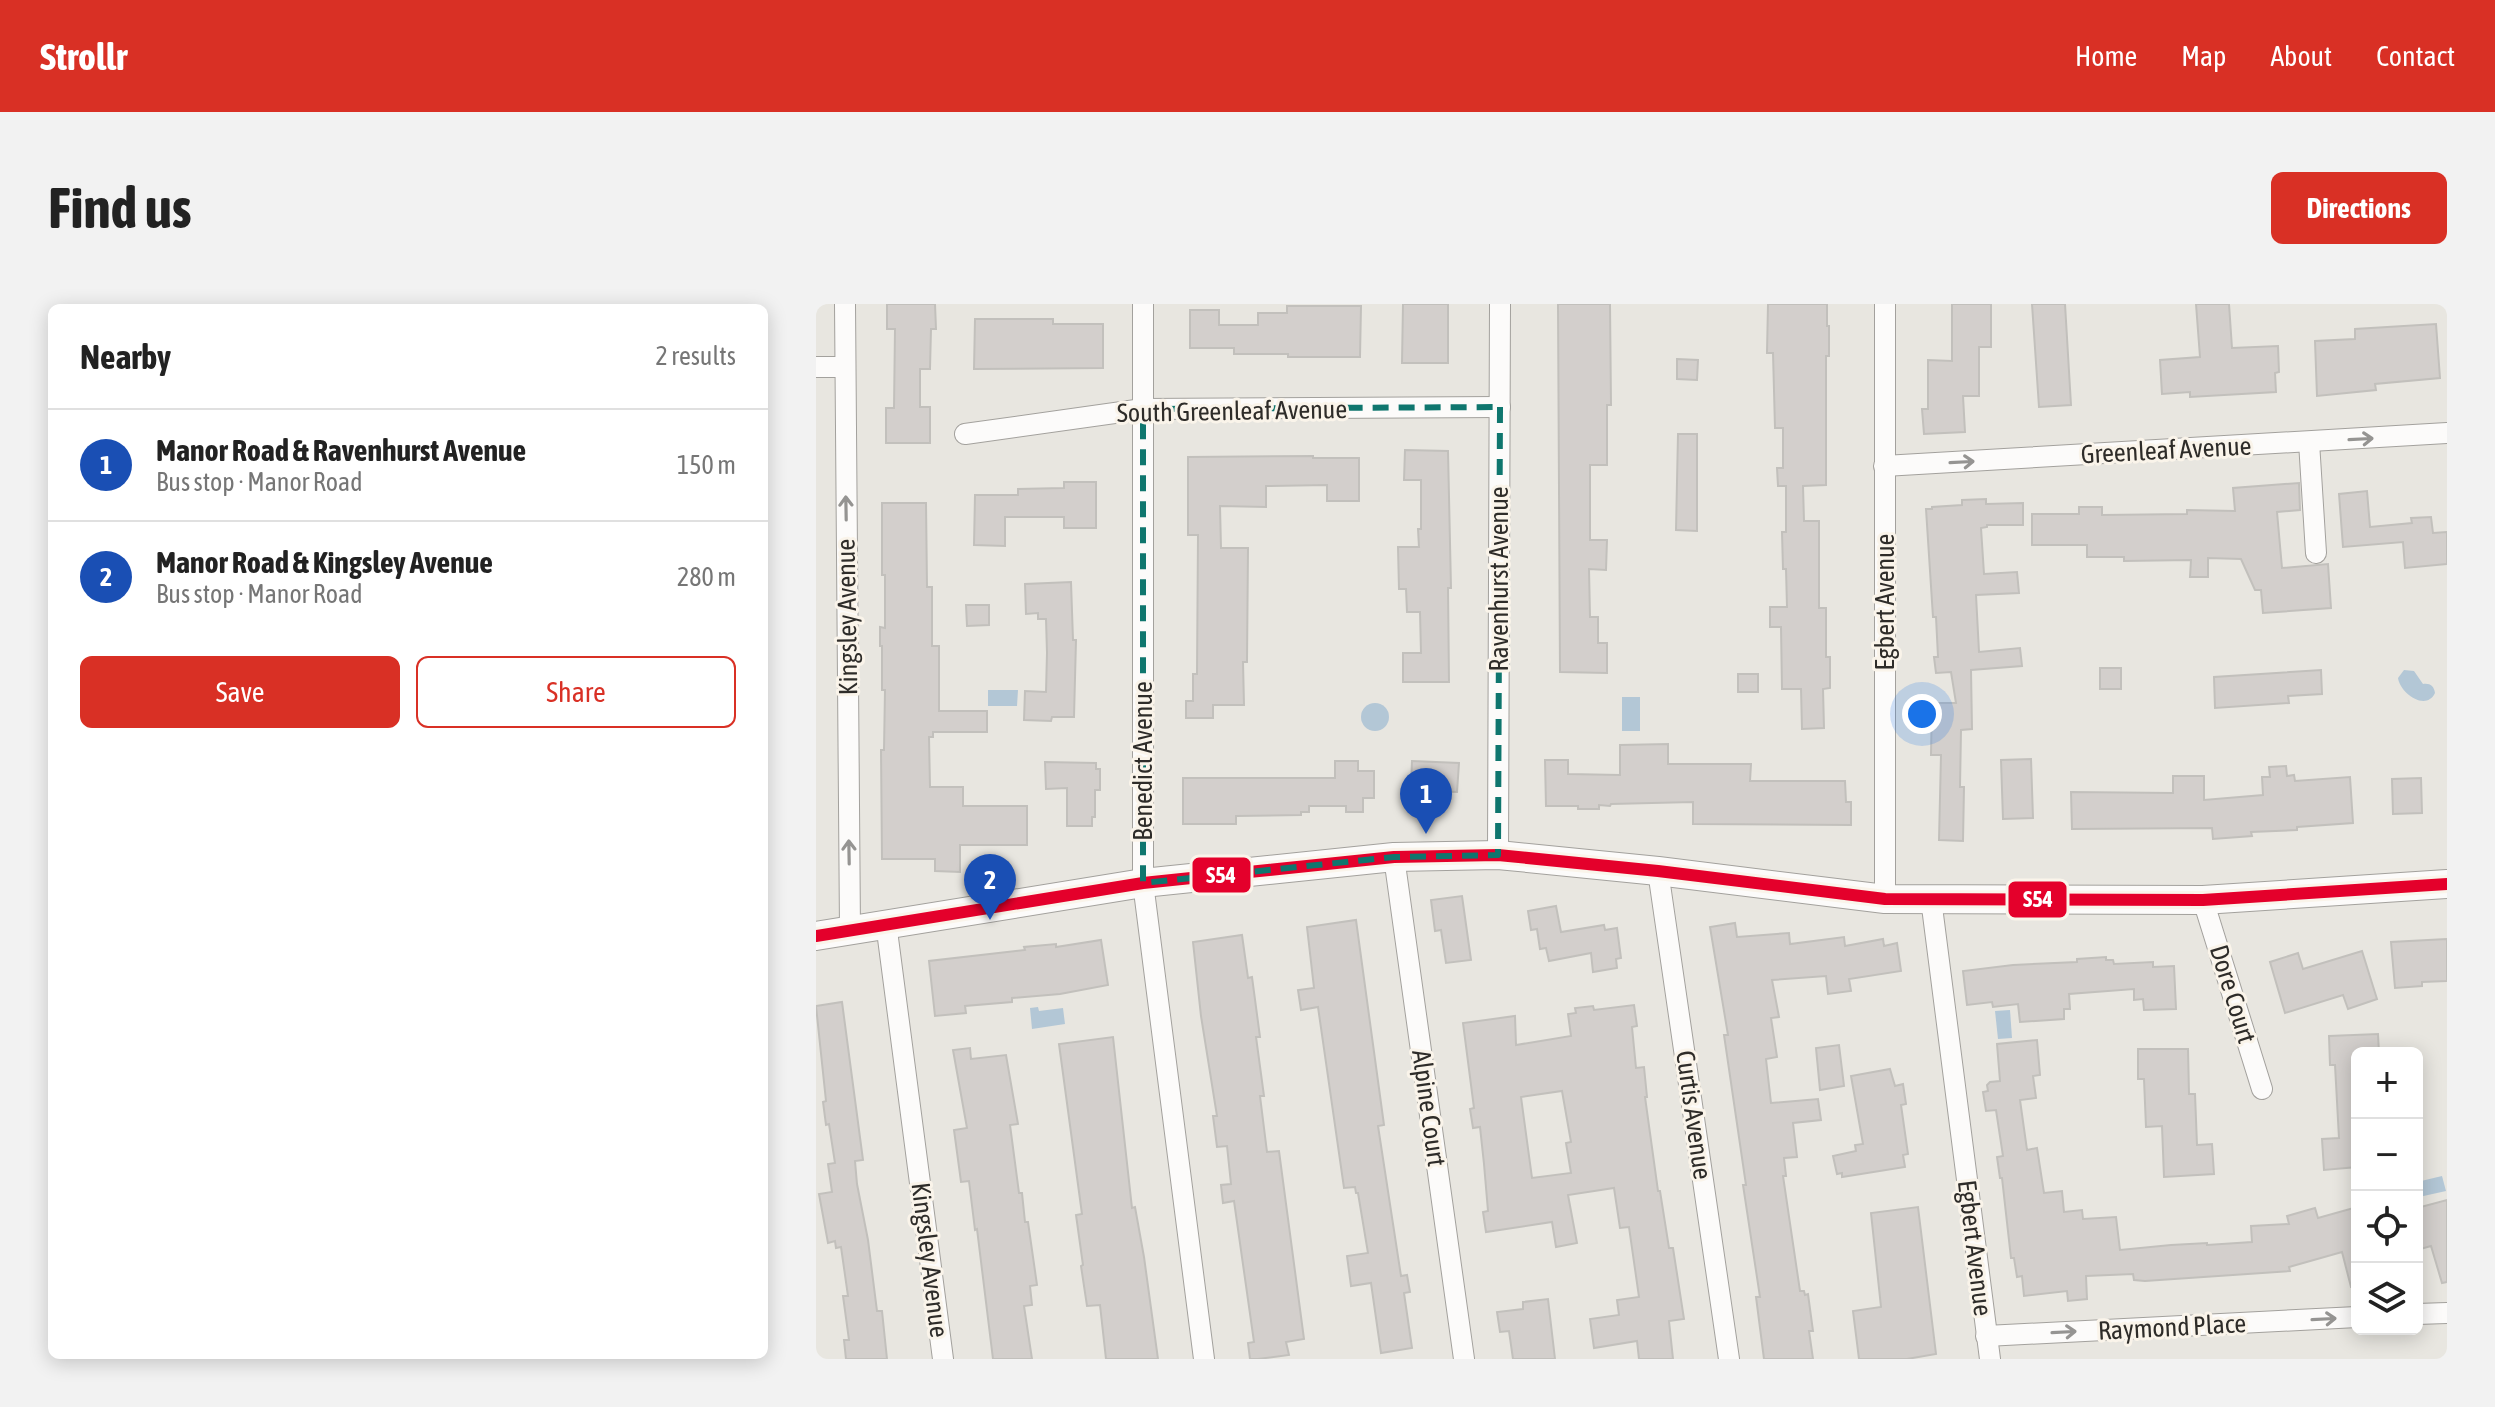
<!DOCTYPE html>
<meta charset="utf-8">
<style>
body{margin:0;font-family:"Asap Condensed",sans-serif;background:#f2f2f2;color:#222}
.controls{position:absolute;right:24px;bottom:24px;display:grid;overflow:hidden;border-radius:12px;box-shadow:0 4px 20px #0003}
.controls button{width:72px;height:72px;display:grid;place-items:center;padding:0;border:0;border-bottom:2px solid #e0e0e0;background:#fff;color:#222;font:40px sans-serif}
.you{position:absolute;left:1106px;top:410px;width:28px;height:28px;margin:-20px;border:6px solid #fff;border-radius:50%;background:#1a73e8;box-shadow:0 0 0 12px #1a73e833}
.badge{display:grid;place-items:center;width:52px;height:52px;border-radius:50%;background:#d93025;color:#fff;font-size:26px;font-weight:700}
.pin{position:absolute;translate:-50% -66px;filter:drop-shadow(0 2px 4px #0008)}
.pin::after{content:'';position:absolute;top:42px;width:28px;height:24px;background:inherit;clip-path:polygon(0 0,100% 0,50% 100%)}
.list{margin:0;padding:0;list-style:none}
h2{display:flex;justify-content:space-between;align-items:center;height:104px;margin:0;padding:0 32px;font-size:34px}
h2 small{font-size:26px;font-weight:400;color:#767676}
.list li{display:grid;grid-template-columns:52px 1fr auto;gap:24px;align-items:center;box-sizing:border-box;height:112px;padding:0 32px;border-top:2px solid #e0e0e0}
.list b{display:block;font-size:30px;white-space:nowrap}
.list p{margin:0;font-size:26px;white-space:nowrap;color:#767676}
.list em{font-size:26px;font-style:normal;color:#767676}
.actions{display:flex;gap:16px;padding:24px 32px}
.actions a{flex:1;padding:18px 0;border:2px solid #d93025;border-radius:12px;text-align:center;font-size:28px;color:#d93025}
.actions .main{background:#d93025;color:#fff}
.icon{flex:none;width:44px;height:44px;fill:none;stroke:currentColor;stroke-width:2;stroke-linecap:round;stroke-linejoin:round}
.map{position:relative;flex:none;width:1631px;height:1055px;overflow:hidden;border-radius:12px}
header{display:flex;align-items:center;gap:48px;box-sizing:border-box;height:112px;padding:0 40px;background:#d93025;color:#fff}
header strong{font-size:38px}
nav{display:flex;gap:44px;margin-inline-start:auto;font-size:28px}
.intro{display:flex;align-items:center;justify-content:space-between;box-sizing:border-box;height:192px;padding:0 48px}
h1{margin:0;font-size:56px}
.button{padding:20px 36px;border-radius:12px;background:#d93025;color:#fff;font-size:28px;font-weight:700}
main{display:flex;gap:48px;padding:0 48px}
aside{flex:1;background:#fff;border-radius:12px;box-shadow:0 4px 20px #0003}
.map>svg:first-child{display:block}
.water{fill:#b3c7d6}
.building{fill:#d3cfcc;stroke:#c2c0bc;stroke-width:2;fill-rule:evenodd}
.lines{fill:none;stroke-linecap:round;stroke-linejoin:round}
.street-casing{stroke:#a3a19d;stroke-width:22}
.secondary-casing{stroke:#a3a19d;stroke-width:30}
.street{stroke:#fcfbfa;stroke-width:20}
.secondary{stroke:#fcfbfa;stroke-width:28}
.bus-1-casing{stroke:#faf4ea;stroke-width:18}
.bus-1{stroke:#e4002b;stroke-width:12}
.oneway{stroke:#959492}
.marked{fill:none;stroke:#0f766e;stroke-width:6;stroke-dasharray:16 10;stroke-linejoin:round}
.labels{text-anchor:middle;stroke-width:6;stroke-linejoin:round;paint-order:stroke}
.street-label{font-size:26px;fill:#2e2c29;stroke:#faf4ea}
.line-badge{stroke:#faf4ea;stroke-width:3}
.badge-label{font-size:22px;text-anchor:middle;font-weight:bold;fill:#fff}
</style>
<header>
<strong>Strollr</strong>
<nav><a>Home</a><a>Map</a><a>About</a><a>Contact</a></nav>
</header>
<div class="intro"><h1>Find us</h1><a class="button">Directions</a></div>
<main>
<aside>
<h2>Nearby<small>2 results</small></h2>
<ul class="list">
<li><span class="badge" style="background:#1a4fb4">1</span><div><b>Manor Road &amp; Ravenhurst Avenue</b><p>Bus stop · Manor Road</p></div><em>150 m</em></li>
<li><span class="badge" style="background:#1a4fb4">2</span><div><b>Manor Road &amp; Kingsley Avenue</b><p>Bus stop · Manor Road</p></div><em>280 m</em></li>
</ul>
<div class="actions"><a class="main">Save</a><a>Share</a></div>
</aside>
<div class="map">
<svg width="1631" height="1055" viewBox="0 0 1631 1055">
<rect width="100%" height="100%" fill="#e8e6e0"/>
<g class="water">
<path d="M1588 366 1598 367 1607 380C1614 379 1618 382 1619 389 1610 408 1584 389 1582 374Z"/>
<path d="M172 386H202L201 402H172Z"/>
<rect x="806" y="393" width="18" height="34"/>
<circle cx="559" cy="413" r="14"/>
<path d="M222 703 223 707 247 704 249 720 216 725 214 704Z"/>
<path d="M1194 706 1196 734 1182 735 1179 707Z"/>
<path d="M1626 872 1630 887 1603 893 1601 878Z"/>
</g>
<g class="building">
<path d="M71 0H119L120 25H115L114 65H104V103H114V139H70V104H78L79 25H71Z"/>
<path d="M587 0H632V59H586Z"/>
<path d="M742 0H794L795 101H791V161H774V236H791L790 266 773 265 774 313H782V339H791V369L744 368Z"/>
<path d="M952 0H1011V22H1013V52H1010V181L987 182 988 217H1003V304H1010V353H1014V384L1007 385 1008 424 986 425 985 385H966L965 323H954V303H971L970 265H967L966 228H970V182H962L961 164H967V124H959L957 49H951Z"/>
<path d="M1136 0H1175V43H1163V92H1147L1149 128 1108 130 1106 105H1112V56L1136 57Z"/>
<path d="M1216 0H1249L1255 101 1223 103Z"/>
<path d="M1380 0H1413L1416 44 1462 42 1463 68 1459 69 1460 88 1374 93V88L1346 90 1344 56 1384 53Z"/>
<path d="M471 2H545L544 53H472V50H418V44H374V6H403V21H442V9H471Z"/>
<path d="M159 15H237V20H287V64L158 65Z"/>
<path d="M1620 20 1624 74 1559 80 1560 86 1501 92 1499 37 1539 35V25Z"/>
<path d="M861 55 882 56 881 76 861 75Z"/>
<path d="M862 130H881V227L860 226Z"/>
<path d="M589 146 632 147 635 284H632L633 378H587V349H605L604 308H591L590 285H583L582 243H603L602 225H605V176H588Z"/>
<path d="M497 152V154H543V197H511V181L450 182V203L404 202 405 244H432L431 358H427L428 401H397V414H370V397H377V370H381L382 231H372V153Z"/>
<path d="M248 178H280V224H248V213H189V242L158 241 159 191H202V185L248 184Z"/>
<path d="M1483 179 1484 206 1461 208 1466 264 1512 260 1515 304 1447 309 1445 286H1439L1425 255 1392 254V273H1374L1375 256 1308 257V253H1271V241H1216V210H1263V203H1286V211L1371 210V206L1419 207 1417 184Z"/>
<path d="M1551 187 1554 223 1596 219 1595 214 1615 213 1617 229 1631 228V260L1589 264 1587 238 1527 243 1523 190Z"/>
<path d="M1170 195V200L1207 199V221H1171V223L1165 224 1168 270 1201 268 1203 289 1160 291 1163 348 1204 344 1206 362 1155 366 1156 425 1145 426 1144 483H1148L1147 537 1123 536 1125 451H1115L1116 399H1140L1135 368 1120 369 1118 353H1122L1120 313H1117L1110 205H1116V203L1146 201V196Z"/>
<path d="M66 199H110L111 283H116V342H123V407H171V428H117V433H113L114 483H147V502H211V541H144V568L119 567V555H66L65 446H68L69 386H66V342H64V323L69 324V271H66Z"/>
<path d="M255 278 257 336H260L258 413H236L235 417 208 416 209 387 230 388 231 349 230 315H222V309L210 310 209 280Z"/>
<path d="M150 301H173V321L151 322Z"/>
<rect x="1284" y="364" width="21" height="21"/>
<path d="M1505 366 1506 390 1472 392 1473 399 1399 404 1398 373Z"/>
<rect x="922" y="370" width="20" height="18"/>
<path d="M852 440V460H935L934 477H1029L1030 498H1035V521L877 520V498L795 500 794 502 783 501V505H762V502H730L729 456H752V470L804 471V441Z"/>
<path d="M1215 455 1217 514 1187 515 1185 456Z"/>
<path d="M519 457H542V467H558V494H547V508H530V502H493V508H485V511L420 512V520H367V474H519Z"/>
<path d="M596 457 643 459 641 488 617 487V483L595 482Z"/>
<path d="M229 458 280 459V465H284V486H279V513H276V522H251V484L230 485Z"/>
<path d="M1470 462 1471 472 1478 471 1479 477 1534 473 1537 519 1481 523V526L1435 528 1436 532 1397 535 1396 524 1256 525 1255 488 1357 489V472H1388V496L1447 491 1446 473H1454L1453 463Z"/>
<path d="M1605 474 1606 509 1577 510 1576 475Z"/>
<path d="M646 592 655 656 630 659 625 626 619 627 615 596Z"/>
<path d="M740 602 745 628 788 621 789 626 801 624 805 654 800 655 801 664 777 668 775 649 733 657 730 644 724 645 721 625 715 626 712 607Z"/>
<path d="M540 616 568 821 562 822 585 972 591 971 594 988 588 989 596 1044 565 1049 555 979 535 982 531 952 552 949 542 889H540L539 883 528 884 502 703 485 706 482 686 498 684 491 623Z"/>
<path d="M919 619 921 633 973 629 974 640 1028 633 1029 642 1067 635 1068 642 1081 639 1085 667 1033 675 1035 687 1012 690 1010 672 956 676 963 713 955 714 961 753 950 755 955 799 1002 795 1005 816 977 819 981 853 968 854 970 872H967L984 987H988L989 991 992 990 997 1027H993L997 1055H948L940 993H944L927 881H930L908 731H912L894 623Z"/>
<path d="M426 631 432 674 436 673 444 733H440L448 792H444L451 848 463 847 488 1035 470 1038 473 1051 442 1055H434L432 1039 438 1038 418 897 407 899 405 881 415 880 411 842 401 843 397 812H401L385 712 377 638Z"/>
<path d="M1631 635V677L1606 678V682L1579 684 1575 638Z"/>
<path d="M285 636 292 681 244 690 196 694V698L149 702 150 709 119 712 113 657 209 646 208 643 240 640V643Z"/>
<path d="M1546 647 1561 695 1532 705 1527 691 1469 709 1454 658 1482 649 1487 665Z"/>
<path d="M1290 653V656H1297L1298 660 1337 658V663L1358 662 1360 705 1328 706 1327 695 1318 696V685L1253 690 1254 705H1248V715L1204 718 1202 700 1177 703 1176 698 1151 701 1147 667 1197 661 1261 658V655Z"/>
<path d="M26 698 47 856 39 857 41 880 52 936 61 1007H66L71 1055H30L28 1036H33L27 992H32L25 943 20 944 19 937 12 939 3 890 16 888 12 860 19 859 13 820 10 821 7 798 10 797 0 702Z"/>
<path d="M818 701 821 722 816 723 820 764 828 763 831 793H829L842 887H844L853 944H857L868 1015 853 1017 857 1055H823L821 1037 778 1044 774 1015 803 1011 801 996 823 993 813 923 804 924 798 884 752 891 761 939 740 943 736 918 670 928 667 908 672 907 668 860 664 823 657 824 654 805 658 804 647 719 699 712 700 741 755 732 752 710 760 709 759 704 777 702 778 706ZM746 787 755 838 750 839 755 869 716 874 705 793Z"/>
<path d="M1562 730 1563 749H1541V863L1508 866 1506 835 1523 834 1519 761H1514L1513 732Z"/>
<path d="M297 733 316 904 319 903 328 953 342 1055H290L284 1001 271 1002 265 962 267 961 260 911 266 910 243 740Z"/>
<path d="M1221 736 1224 771 1217 772 1220 794 1204 796 1211 846 1221 844 1228 889 1246 887 1248 908 1266 906 1267 915 1300 913 1304 946 1355 941 1391 939V941L1436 938 1435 922 1473 920 1471 912 1499 904 1502 914 1541 903V983H1535L1526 948 1473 963 1474 967 1329 977 1318 976 1317 970 1270 972 1271 995 1252 997 1251 987 1208 992 1206 972 1201 973 1198 954H1195L1186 874H1184L1181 853 1187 852 1180 806 1170 807 1167 788 1172 787 1171 781 1174 778 1184 777 1181 740Z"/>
<path d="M1023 741 1028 782 1004 786 1000 744Z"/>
<path d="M154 744 155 755 190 751 202 820 194 821 203 889H206L209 918H212L221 981 214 982 216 1001 208 1002 216 1055H177L161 925 159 926 153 877 145 878 138 826 151 824 137 746Z"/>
<path d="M1322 745H1372L1373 790H1379L1381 841 1396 840 1398 870 1348 873 1346 822 1330 823 1328 775H1322Z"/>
<path d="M1074 765 1079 782 1087 780 1090 800 1085 801 1092 850 1087 851 1089 863 1026 873V869L1021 870 1017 852 1040 847 1039 841 1047 840 1035 772Z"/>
<path d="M1631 896V978L1626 979 1615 942 1601 946V904Z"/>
<path d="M1102 903 1120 1050 1091 1055H1043L1037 1007 1065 1003 1055 909Z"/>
<path d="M732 995 739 1055H697L693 1027 684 1028 681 1008 707 1005V998Z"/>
</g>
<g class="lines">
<g class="street-casing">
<g id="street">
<path d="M29 0 34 626"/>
<path d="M327 0V579L388 1055"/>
<path d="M1069 0V595"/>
<path d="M0 63H28"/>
<path d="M149 130 327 105 684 103"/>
<path d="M1493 138 1500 249"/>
<path d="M1068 162 1631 129"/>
<path d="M682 551 684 0"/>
<path d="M578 553 648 1055"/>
<path d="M842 567 913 1055"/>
<path d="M1115 595 1174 1055"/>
<path d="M1387 596 1446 785"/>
<path d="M70 619 127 1055"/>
<path d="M1601 1010 1631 1009"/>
<path d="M1170 1032 1541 1013"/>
</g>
</g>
<g class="secondary-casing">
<path id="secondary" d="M0 632 327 579 578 553 682 551 842 567 1069 595 1387 596 1631 580"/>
</g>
<use href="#street" class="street"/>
<use href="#secondary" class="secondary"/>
<g class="bus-1-casing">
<path id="bus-1" d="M0 632 327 579 578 553 682 551 842 567 1069 595 1387 596 1631 580"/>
</g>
<use href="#bus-1" class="bus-1"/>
</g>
<defs><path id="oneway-shaft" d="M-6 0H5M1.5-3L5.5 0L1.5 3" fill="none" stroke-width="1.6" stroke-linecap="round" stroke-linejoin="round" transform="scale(2)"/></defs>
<g class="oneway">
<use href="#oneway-shaft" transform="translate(1545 135) rotate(-3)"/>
<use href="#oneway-shaft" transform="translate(1146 158) rotate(-3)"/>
<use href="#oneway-shaft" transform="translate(30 204) rotate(-91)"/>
<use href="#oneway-shaft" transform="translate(33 548) rotate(-91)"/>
<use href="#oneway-shaft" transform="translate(1508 1015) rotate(-3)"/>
<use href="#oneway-shaft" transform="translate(1248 1028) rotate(-3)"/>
</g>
<path class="marked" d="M684 103 682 551 578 553 327 579V105Z"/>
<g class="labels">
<g class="street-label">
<text transform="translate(416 107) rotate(-1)" y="9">South Greenleaf Avenue</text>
<text transform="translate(1350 146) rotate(-3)" y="9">Greenleaf Avenue</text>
<text transform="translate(683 275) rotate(-90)" y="9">Ravenhurst Avenue</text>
<text transform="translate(1069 298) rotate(-90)" y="9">Egbert Avenue</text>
<text transform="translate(31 313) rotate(-91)" y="9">Kingsley Avenue</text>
<text transform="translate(327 457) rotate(-90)" y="9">Benedict Avenue</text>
<text transform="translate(1417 690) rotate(73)" y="9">Dore Court</text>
<text transform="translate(613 804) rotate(82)" y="9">Alpine Court</text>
<text transform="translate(878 811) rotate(82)" y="9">Curtis Avenue</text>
<text transform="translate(1159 944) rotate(83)" y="9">Egbert Avenue</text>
<text transform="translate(114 956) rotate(83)" y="9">Kingsley Avenue</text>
<text transform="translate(1356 1023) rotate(-3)" y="9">Raymond Place</text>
</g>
</g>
<g class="line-badge">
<rect x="375" y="552" width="61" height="38" rx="8" fill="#e4002b"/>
<rect x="1191" y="576" width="61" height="39" rx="8" fill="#e4002b"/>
</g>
<g class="badge-label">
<text x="405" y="579">S54</text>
<text x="1222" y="603">S54</text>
</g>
</svg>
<div class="controls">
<button>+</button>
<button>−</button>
<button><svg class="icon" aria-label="locate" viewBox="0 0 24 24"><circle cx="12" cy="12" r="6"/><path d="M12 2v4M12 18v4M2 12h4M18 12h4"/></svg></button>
<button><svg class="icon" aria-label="layers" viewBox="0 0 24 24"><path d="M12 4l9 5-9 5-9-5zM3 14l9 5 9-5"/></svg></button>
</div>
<div class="you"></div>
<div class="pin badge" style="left:610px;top:530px;background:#1a4fb4">1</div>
<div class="pin badge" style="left:174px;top:616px;background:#1a4fb4">2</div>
</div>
</main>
